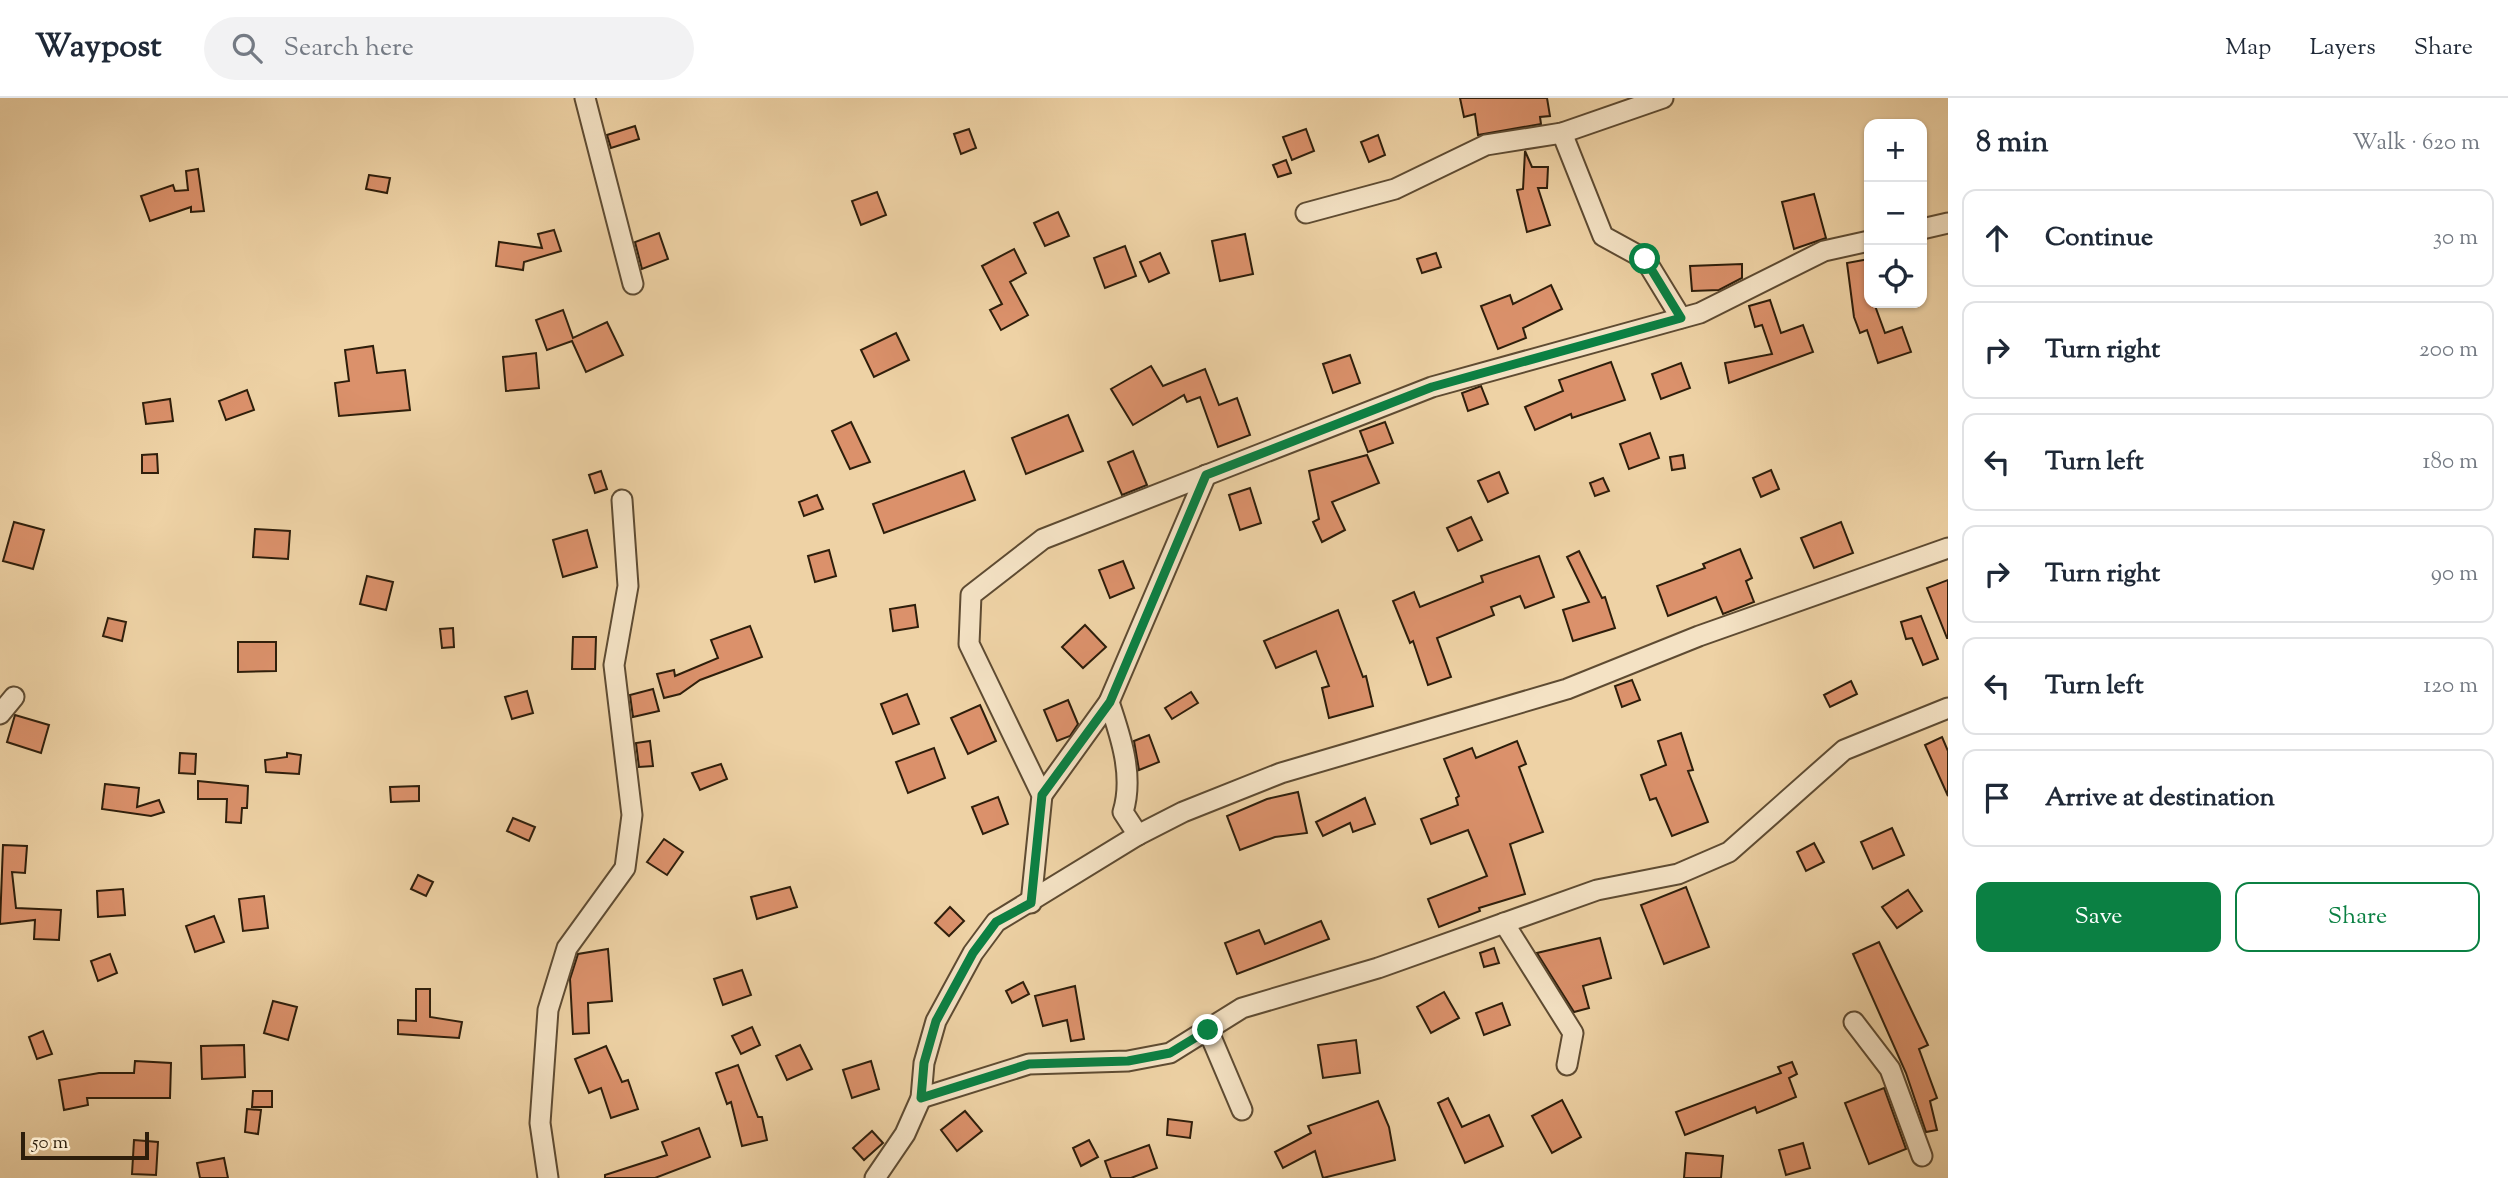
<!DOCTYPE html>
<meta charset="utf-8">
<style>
body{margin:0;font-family:"Sorts Mill Goudy",serif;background:#f2f2f3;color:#1f2937}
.controls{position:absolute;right:21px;top:21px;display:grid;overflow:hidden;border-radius:14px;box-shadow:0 2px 5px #0004}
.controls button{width:63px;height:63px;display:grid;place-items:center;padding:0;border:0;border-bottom:2px solid #e0e1e3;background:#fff;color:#1f2937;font:35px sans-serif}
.scale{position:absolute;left:21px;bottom:18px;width:128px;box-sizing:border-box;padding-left:7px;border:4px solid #2e1e0b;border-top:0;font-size:19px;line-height:24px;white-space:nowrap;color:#2e1e0b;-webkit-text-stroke:5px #f4e2c4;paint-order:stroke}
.stop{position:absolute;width:21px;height:21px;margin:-16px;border:5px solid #0b8043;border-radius:50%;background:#fff}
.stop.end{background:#0b8043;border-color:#fff;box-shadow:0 2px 7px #0008}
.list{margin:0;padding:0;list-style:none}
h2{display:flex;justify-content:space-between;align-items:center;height:91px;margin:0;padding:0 28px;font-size:30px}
h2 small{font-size:23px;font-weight:400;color:#747a83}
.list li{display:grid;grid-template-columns:46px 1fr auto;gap:21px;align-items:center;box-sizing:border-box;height:98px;margin:0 14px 14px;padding:0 14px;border:2px solid #e0e1e3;border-radius:14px}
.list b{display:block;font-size:26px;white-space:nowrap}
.list em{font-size:23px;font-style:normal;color:#747a83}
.actions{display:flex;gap:14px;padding:21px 28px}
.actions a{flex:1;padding:16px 0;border:2px solid #0b8043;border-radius:14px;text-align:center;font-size:24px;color:#0b8043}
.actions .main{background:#0b8043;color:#fff}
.icon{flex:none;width:38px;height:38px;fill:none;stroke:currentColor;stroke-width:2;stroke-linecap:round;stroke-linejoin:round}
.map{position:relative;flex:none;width:1948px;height:1080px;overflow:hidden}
header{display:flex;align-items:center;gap:42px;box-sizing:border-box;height:98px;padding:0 35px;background:#fff;border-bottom:2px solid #e0e1e3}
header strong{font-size:33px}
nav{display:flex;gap:38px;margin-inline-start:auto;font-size:24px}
.search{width:490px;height:63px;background:#f2f2f3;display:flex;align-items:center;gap:18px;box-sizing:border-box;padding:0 24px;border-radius:38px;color:#747a83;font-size:26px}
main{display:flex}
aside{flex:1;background:#fff}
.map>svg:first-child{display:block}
.building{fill:#db916b;stroke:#2e1e0b;stroke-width:2}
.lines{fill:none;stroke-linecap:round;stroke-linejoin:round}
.minor-casing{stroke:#5e4b32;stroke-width:23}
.minor{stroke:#f4e2c4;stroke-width:19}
.route{stroke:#0b8043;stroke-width:9}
</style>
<header>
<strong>Waypost</strong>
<div class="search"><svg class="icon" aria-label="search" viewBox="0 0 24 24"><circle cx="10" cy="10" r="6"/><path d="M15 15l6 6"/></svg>Search here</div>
<nav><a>Map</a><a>Layers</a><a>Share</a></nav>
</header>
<main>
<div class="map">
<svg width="1948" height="1080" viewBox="0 0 1948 1080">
<rect width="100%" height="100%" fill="#eed2a5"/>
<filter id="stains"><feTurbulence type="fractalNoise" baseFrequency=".00286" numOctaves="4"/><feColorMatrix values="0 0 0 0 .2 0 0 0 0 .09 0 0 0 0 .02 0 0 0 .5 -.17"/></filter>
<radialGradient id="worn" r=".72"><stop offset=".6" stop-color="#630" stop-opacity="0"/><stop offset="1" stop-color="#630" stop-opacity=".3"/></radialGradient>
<g class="building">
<path d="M1460 0H1547L1550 18 1540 19 1541 26 1478 37 1475 16 1464 19Z"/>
<path d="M635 28 639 41 611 50 607 37Z"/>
<path d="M969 31 976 50 961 56 954 36Z"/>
<path d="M1306 31 1314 53 1292 62 1283 39Z"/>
<path d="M1378 37 1385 57 1369 64 1361 44Z"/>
<path d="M1525 53 1532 69H1548L1547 90H1538L1550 127 1527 134 1517 92 1523 91Z"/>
<path d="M1286 62 1291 75 1278 79 1273 67Z"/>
<path d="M198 71 204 113 191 114V109L150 123 141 98 173 87 175 93 188 92 186 73Z"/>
<path d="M369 77 390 80 387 95 366 91Z"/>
<path d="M877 94 886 117 861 127 852 103Z"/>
<path d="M1814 96 1826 140 1794 151 1782 104Z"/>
<path d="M1058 114 1069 138 1045 148 1034 125Z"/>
<path d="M554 132 561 153 524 164 523 172 496 168 499 144 542 150 538 136Z"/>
<path d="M659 135 668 161 642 171 635 144Z"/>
<path d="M1245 136 1253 176 1220 183 1212 143Z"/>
<path d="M1125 148 1136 178 1105 190 1094 160Z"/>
<path d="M1014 151 1026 175 1010 184 1028 217 1001 232 990 212 1002 206 982 168Z"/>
<path d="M1160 155 1169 175 1149 184 1140 164Z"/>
<path d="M1436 155 1441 169 1422 175 1417 161Z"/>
<path d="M1869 161V205H1874L1885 235 1902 229 1911 254 1878 265 1867 232 1860 235 1854 219 1847 165Z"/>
<path d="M1742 166V180L1719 192 1692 193 1690 168Z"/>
<path d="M1551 187 1562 211 1523 230 1526 240 1498 251 1481 208 1510 197 1513 206Z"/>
<path d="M1770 202 1781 235 1803 227 1813 254 1729 285 1725 265 1772 256 1762 227 1755 229 1749 208Z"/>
<path d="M563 212 573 240 607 224 623 257 586 274 572 243 547 252 536 222Z"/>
<path d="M896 235 909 262 874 279 861 252Z"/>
<path d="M373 248 377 275 405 272 410 312 339 318 335 285 349 283 345 252Z"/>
<path d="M536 255 539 290 506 293 503 259Z"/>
<path d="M1350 257 1360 285 1333 295 1323 266Z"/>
<path d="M1611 264 1625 302 1572 320 1571 316 1535 332 1525 309 1563 293 1559 282Z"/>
<path d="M1681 265 1690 290 1661 301 1652 276Z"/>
<path d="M1151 268 1163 288 1205 271 1219 307 1237 300 1250 337 1218 349 1200 299 1187 304 1184 297 1133 327 1111 291Z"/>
<path d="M1481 288 1488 306 1468 313 1462 295Z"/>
<path d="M247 292 254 312 226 322 219 303Z"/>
<path d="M170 301 173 323 146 326 143 305Z"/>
<path d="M1068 317 1083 353 1026 376 1012 340Z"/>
<path d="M851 324 870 364 850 371 832 333Z"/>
<path d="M1385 324 1393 345 1368 354 1360 333Z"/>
<path d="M1650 335 1659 360 1629 371 1620 346Z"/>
<path d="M1133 353 1147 387 1122 397 1108 364Z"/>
<path d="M157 356 158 375H142V357Z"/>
<path d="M1367 357 1379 385 1332 404 1345 432 1322 444 1313 424 1319 421 1309 373Z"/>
<path d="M1683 357 1685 370 1672 372 1670 359Z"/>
<path d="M1771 372 1779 391 1761 399 1753 380Z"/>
<path d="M601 373 607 391 595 395 589 377Z"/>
<path d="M964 373 975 402 884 435 873 406Z"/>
<path d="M1499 374 1508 395 1488 404 1478 383Z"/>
<path d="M1603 380 1609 393 1595 398 1590 385Z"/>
<path d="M1250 390 1261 425 1240 432 1229 397Z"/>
<path d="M817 397 823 411 804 418 799 404Z"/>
<path d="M1471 419 1482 442 1458 453 1447 430Z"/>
<path d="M14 424 44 432 33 471 3 463Z"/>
<path d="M1841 424 1853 455 1814 470 1801 440Z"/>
<path d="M255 431 290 433 288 461 253 459Z"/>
<path d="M587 432 597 469 563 479 553 442Z"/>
<path d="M1740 451 1752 480 1746 483 1754 504 1723 516 1716 499 1668 518 1657 488 1705 470 1703 466Z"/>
<path d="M829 452 836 478 815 484 808 458Z"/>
<path d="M1579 453 1602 500 1605 499 1615 530 1573 543 1563 512 1589 504 1567 459Z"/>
<path d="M1539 458 1554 499 1525 510 1520 498 1491 509 1494 517 1437 540 1451 579 1428 587 1413 543 1410 545 1393 503 1414 494 1420 509 1483 484 1481 478Z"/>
<path d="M1123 463 1134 490 1110 500 1099 472Z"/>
<path d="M367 478 393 484 386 512 360 506Z"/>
<path d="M1948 482V540H1947L1927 490Z"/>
<path d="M915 507 918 529 893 533 890 511Z"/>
<path d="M1338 512 1363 579 1366 578 1373 608 1329 620 1322 590 1329 588 1316 553 1276 570 1264 543Z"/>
<path d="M1921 518 1938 561 1923 567 1912 540 1906 541 1901 524Z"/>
<path d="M108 520 126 524 122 543 103 538Z"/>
<path d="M1085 527 1106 549 1083 570 1062 549Z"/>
<path d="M750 528 762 559 700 582 680 596 664 600 657 576 674 572 675 578 718 560 711 542Z"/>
<path d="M453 530 454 549 442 550 440 531Z"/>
<path d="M573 539H596L595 571H572Z"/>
<path d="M238 544H276V573L238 574Z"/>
<path d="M1632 582 1640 602 1622 609 1615 588Z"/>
<path d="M1851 583 1857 596 1830 609 1824 597Z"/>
<path d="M653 591 659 613 633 619 630 597Z"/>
<path d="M527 593 533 615 512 621 505 599Z"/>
<path d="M1191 594 1198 605 1172 621 1165 610Z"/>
<path d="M907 596 919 626 893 636 881 606Z"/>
<path d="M1068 602 1078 626 1070 638 1057 643 1044 612Z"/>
<path d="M980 607 996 643 968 656 951 620Z"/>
<path d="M15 617 49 627 41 655 7 644Z"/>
<path d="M1681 635 1693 672 1688 673 1708 724 1672 738 1656 700 1650 702 1641 677 1666 667 1658 643Z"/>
<path d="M1149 637 1159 664 1139 672 1134 643Z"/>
<path d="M1942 639 1948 653V698L1925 647Z"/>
<path d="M650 643 653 668 639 669 636 645Z"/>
<path d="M1517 643 1526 666 1519 669 1543 734 1510 746 1525 796 1479 810 1480 813 1439 829 1428 801 1487 778 1468 732 1431 746 1421 721 1458 707 1456 700 1459 698 1444 661 1472 650 1476 660Z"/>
<path d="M934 650 945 680 908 695 896 664Z"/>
<path d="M180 655 196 656 195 676 179 675Z"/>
<path d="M287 655 301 657 299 676 266 674 265 662 287 659Z"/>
<path d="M721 666 727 681 700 692 692 675Z"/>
<path d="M198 683 248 688 247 710H242L241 725 226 724 227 701H198Z"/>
<path d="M105 686 139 690 137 709 159 702 164 714 151 718 102 711Z"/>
<path d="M419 688V703L391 704 390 689Z"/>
<path d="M1298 694 1307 735 1275 739 1240 752 1227 718 1267 701Z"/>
<path d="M998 699 1008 726 983 736 972 709Z"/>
<path d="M1365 700 1375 726 1353 734 1350 725 1323 738 1316 724Z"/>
<path d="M513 720 535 729 529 743 507 733Z"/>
<path d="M1892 730 1904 757 1873 771 1861 744Z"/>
<path d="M664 741 683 754 667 777 647 764Z"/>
<path d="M1814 745 1824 764 1806 773 1797 754Z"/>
<path d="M3 747 27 748 25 775 12 774 16 810 61 812 59 842 34 841 35 822 0 826Z"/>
<path d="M418 777 433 784 426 798 411 791Z"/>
<path d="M790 789 797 809 757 821 751 799Z"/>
<path d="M1686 789 1709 849 1664 866 1641 807Z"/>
<path d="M123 791 125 817 98 819 97 793Z"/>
<path d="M1908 792 1922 813 1897 830 1882 809Z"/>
<path d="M264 798 268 830 243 833 239 801Z"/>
<path d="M950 809 964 823 949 838 935 825Z"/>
<path d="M214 818 224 844 195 854 186 828Z"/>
<path d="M1321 823 1329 841 1237 876 1225 845 1259 832 1265 846Z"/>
<path d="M1600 840 1611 880 1583 888 1589 910 1574 914 1537 855Z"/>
<path d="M1879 844 1928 947 1919 951 1937 1000 1930 1003 1937 1032 1926 1034 1906 975 1853 856Z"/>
<path d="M1494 850 1499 865 1484 869 1480 855Z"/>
<path d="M608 851 612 903 588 905 589 935 573 936 570 881 578 856Z"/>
<path d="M110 856 117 875 98 883 91 863Z"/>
<path d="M742 872 751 897 723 907 714 881Z"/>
<path d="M1023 884 1029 896 1012 905 1006 893Z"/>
<path d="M1075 888 1084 941 1071 943 1067 922 1043 928 1035 898Z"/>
<path d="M416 891H430V919L462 924 459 940 398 936V922L416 923Z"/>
<path d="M1444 894 1459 920 1431 935 1417 909Z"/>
<path d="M273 903 297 909 288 942 264 935Z"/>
<path d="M1502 905 1510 927 1484 937 1476 915Z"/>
<path d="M752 929 760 947 741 956 732 938Z"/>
<path d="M43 933 52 956 37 961 29 939Z"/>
<path d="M1356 942 1360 975 1323 980 1318 947Z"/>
<path d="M244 947 245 979 202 981 201 948Z"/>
<path d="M800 947 812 971 787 982 776 958Z"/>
<path d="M606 948 622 984 628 982 638 1011 611 1020 601 990 589 995 575 961Z"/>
<path d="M135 963 171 965 170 1000H87L88 1007 64 1012 59 982 99 975H134Z"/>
<path d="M871 963 879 991 852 1000 843 972Z"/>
<path d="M1792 964 1797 976 1789 980 1796 999 1757 1015 1755 1009 1685 1037 1676 1014 1781 975 1778 969Z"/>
<path d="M738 967 758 1019H762L767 1042 742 1048 731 1004 727 1006 716 975Z"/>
<path d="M1884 990 1906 1051 1869 1066 1845 1005Z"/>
<path d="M253 993H272V1009H252Z"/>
<path d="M1448 1000 1462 1029 1489 1017 1503 1048 1465 1065 1438 1005Z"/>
<path d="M1562 1002 1581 1039 1552 1055 1532 1018Z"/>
<path d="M1378 1003 1389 1029 1395 1062 1323 1080 1315 1053 1283 1070 1275 1054 1311 1035 1308 1028Z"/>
<path d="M247 1011 261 1012 258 1036 245 1034Z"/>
<path d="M965 1013 982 1033 957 1053 941 1032Z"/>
<path d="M1168 1021 1192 1024 1190 1040 1167 1037Z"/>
<path d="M699 1030 710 1059 655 1080H605V1077L667 1057 662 1044Z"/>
<path d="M872 1033 883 1045 864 1062 853 1050Z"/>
<path d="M134 1042 158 1044 156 1077 132 1076Z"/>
<path d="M1089 1042 1098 1059 1081 1068 1073 1050Z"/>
<path d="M1803 1045 1810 1070 1786 1077 1779 1052Z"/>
<path d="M1149 1047 1157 1070 1131 1080H1111L1105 1063Z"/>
<path d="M1686 1055 1723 1058 1721 1080H1684Z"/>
<path d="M224 1060 228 1080H200L197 1065Z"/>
</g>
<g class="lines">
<g class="minor-casing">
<g id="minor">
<path d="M585 0 633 186"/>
<path d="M1562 35 1603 138 1645 161 1681 220"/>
<path d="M1306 115 1395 91 1486 47 1562 35 1663 0"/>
<path d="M1922 131 1948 125"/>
<path d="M1109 604C1121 639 1134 678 1123 714L1138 737"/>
<path d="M0 616 14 599"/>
<path d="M1042 697 1109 604 1206 377"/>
<path d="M1031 805 1042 697 969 546 971 497 1043 441 1432 289 1700 215 1824 153 1869 143"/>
<path d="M1504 825 1573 935 1567 967"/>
<path d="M1854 924 1890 971 1922 1058"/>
<path d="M1208 932 1242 1012"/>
<path d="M921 1000 1029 966 1128 963 1170 955 1242 910 1378 870 1597 792 1678 776 1729 754 1844 652 1948 610"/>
<path d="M548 1080 540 1025 548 912 567 850 625 770 632 717 614 567 628 488 622 402"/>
<path d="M875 1080 905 1036 921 1000 924 965 936 923 973 855 996 824 1138 737 1183 714 1281 675 1567 591 1699 538 1948 450"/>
</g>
</g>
<use href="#minor" class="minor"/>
</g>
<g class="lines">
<path class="route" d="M1208 932 1170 955 1128 963 1029 966 921 1000 924 965 936 923 973 855 996 824 1031 805 1042 697 1110 604 1206 377 1432 289 1681 220 1645 161"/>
</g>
<rect width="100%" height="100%" filter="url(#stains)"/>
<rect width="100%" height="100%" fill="url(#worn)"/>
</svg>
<div class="controls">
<button>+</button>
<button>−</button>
<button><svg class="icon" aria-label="locate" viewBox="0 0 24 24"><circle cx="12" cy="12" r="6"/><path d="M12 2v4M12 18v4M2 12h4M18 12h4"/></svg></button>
</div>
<div class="scale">50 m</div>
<div class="stop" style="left:1645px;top:161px"></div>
<div class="stop end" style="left:1208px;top:932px"></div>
</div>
<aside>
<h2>8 min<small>Walk · 620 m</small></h2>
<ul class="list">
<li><svg class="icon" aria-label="ahead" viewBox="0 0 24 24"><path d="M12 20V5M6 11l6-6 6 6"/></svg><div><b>Continue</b></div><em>30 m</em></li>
<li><svg class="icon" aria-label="right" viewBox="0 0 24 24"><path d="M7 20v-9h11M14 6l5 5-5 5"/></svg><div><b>Turn right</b></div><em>200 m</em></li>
<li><svg class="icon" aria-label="left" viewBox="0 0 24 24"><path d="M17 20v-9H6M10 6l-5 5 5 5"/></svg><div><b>Turn left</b></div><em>180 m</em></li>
<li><svg class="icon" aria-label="right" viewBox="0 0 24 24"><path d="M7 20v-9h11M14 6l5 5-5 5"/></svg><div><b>Turn right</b></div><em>90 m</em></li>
<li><svg class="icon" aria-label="left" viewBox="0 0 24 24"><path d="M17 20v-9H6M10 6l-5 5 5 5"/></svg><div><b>Turn left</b></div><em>120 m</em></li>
<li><svg class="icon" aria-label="arrive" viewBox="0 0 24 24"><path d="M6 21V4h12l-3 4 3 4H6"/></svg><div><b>Arrive at destination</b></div></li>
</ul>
<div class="actions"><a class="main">Save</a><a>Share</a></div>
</aside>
</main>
